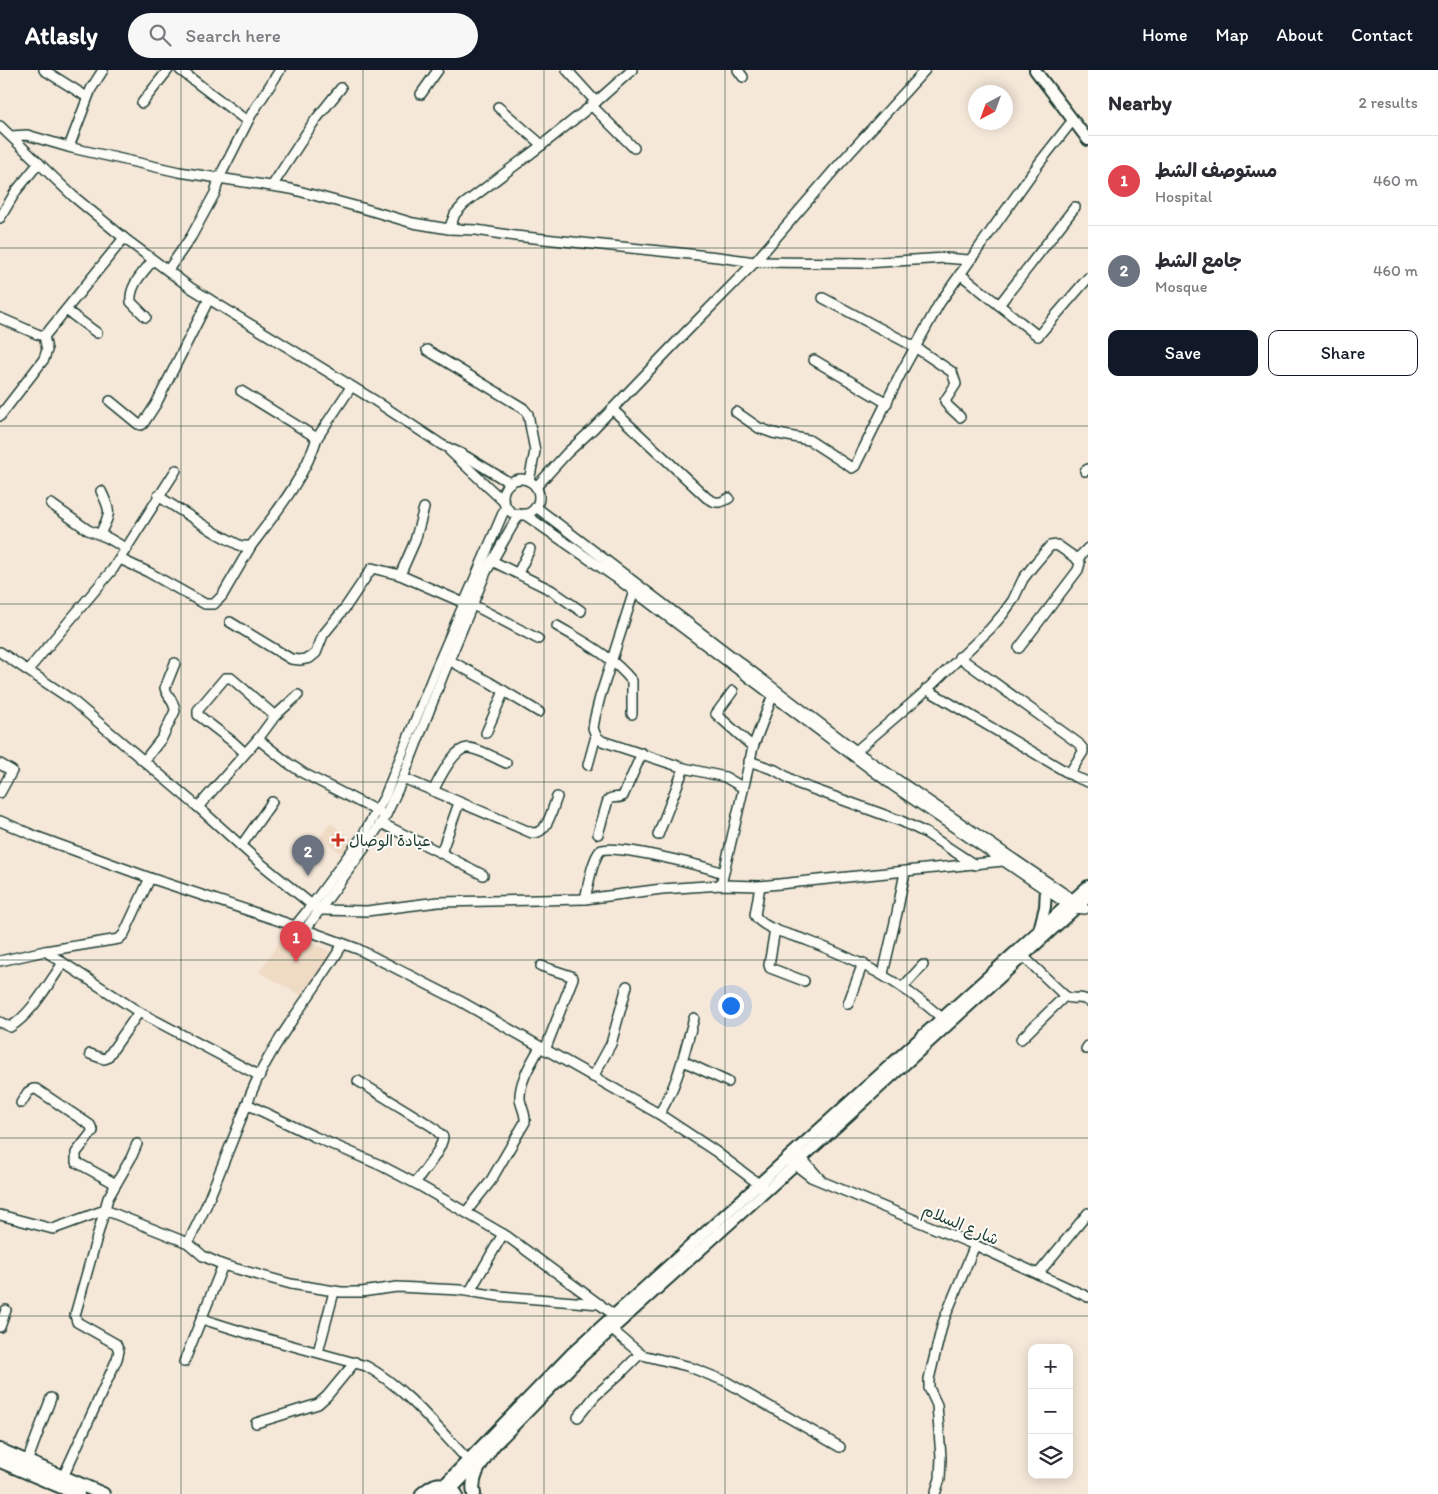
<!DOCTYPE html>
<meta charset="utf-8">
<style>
body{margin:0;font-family:Itim,"Playpen Sans Arabic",sans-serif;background:#f7f7f7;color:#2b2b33}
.controls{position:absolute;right:15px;bottom:15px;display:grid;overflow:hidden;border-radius:10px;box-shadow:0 2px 12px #0003}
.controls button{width:45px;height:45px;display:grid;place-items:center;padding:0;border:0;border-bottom:1px solid #e1e1e2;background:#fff;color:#2b2b33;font:25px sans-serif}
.compass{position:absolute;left:968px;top:15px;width:45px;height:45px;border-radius:50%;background:#fff;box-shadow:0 2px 12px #0003;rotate:221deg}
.you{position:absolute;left:730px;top:935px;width:18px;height:18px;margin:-12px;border:4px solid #fff;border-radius:50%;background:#1a73e8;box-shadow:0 0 0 8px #1a73e833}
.badge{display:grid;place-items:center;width:32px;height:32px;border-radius:50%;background:#111827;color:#fff;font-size:16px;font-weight:700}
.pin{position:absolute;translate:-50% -41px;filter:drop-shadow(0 1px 2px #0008)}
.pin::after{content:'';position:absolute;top:26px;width:18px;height:15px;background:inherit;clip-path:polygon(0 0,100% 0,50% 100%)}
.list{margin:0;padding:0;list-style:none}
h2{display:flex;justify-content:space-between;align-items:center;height:65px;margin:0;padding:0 20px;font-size:21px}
h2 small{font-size:16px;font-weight:400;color:#7c7c81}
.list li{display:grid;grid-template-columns:32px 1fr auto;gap:15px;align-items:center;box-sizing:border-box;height:90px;padding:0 20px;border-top:1px solid #e1e1e2}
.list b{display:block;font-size:19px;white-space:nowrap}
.list p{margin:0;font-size:16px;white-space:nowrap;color:#7c7c81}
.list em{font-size:16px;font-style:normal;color:#7c7c81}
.actions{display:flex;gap:10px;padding:15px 20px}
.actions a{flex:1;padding:11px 0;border:1px solid #111827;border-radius:10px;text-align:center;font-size:18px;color:#111827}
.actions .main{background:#111827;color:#fff}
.icon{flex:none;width:28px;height:28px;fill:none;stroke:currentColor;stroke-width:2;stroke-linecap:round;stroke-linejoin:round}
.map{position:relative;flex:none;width:1088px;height:1424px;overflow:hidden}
header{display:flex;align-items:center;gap:30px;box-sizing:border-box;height:70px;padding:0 25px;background:#111827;color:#fff}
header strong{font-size:24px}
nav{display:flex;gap:28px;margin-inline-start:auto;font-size:18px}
.search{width:350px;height:45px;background:#f7f7f7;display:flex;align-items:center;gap:12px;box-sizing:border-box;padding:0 18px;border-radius:28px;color:#7c7c81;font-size:19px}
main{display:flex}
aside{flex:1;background:#fff}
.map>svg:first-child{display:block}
.built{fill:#efdac4}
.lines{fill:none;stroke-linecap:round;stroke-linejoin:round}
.minor-casing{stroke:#1f3d34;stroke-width:12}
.major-casing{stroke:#1f3d34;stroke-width:14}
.highway-casing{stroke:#1f3d34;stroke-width:16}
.minor{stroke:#fdfcf7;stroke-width:9}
.major{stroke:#fdfcf7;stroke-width:10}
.highway{stroke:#fdfcf7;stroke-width:12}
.grid{fill:none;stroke:#1f3d34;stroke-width:1;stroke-opacity:0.55}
.poi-dot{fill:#c8321e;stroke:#fdfcf7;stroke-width:2}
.labels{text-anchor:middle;stroke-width:4;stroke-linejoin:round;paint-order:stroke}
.poi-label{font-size:16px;fill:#1f3d34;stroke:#fdfcf7;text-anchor:start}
.street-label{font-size:16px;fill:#1f3d34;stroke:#fdfcf7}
</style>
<header>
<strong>Atlasly</strong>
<div class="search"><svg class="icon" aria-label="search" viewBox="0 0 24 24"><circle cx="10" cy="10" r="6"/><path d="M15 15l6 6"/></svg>Search here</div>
<nav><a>Home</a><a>Map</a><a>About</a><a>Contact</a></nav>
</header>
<main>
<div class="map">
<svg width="1088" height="1424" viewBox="0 0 1088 1424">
<rect width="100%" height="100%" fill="#f5e8d9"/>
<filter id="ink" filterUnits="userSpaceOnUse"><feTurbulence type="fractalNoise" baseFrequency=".02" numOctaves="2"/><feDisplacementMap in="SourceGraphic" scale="10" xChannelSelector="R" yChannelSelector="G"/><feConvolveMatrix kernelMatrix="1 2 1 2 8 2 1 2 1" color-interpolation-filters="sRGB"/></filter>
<g filter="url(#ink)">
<g class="built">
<path d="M330 753 356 772 345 786 320 768Z"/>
<path d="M287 861 333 883 304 927 259 902Z"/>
</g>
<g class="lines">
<g class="minor-casing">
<g id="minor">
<path d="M44 0 87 27"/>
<path d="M180 0 247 51"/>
<path d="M567 0 596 32"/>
<path d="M738 0 743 7"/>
<path d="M421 24 438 0"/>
<path d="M142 33 168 0"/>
<path d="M591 35 634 78"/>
<path d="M498 37 542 75"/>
<path d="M0 56 73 126 124 168 191 218 374 330 442 375 462 384 510 413"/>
<path d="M11 66 27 65 72 78 179 102 291 119 362 138 413 153 449 159 476 160 515 166 718 187 755 192 865 193 945 188 969 190"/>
<path d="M69 77 91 19 103 0"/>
<path d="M272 116 313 53 341 18"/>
<path d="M0 148 16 121 39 93"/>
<path d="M449 159 455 144 464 134 542 75 596 32 632 0"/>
<path d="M168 200 191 167 215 123 219 108 251 45 280 0"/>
<path d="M960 204 1038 266 1088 208"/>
<path d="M823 228 915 277 952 302 956 314 945 331 948 336 960 347"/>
<path d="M999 235 1075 137"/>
<path d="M66 240 97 263"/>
<path d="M146 247 131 232C129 215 144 202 153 190"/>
<path d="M0 248 37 264 44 266 47 263 124 168"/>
<path d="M427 280 523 338 528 344 535 381 529 411"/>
<path d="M814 290 887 333"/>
<path d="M241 321 317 368 351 317"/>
<path d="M110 331 138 354 141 355 143 354 156 334 209 229"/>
<path d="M612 339 707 428C715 433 720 434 729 428"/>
<path d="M736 342 759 358 773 363 809 370 852 398 855 396 901 303 939 234 1040 92 1073 50"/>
<path d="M0 346 44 289 47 280 44 266"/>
<path d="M450 381 504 432"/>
<path d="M1085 401 1088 399"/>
<circle cx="521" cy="427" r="18"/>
<path d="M536 417 567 383 594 358 686 262 755 192 835 99 925 0"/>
<path d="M158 426 216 463 241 476H251C275 444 305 407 317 368"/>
<path d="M51 434 88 460 108 468 127 479"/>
<path d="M536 437 864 687 1078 833"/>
<path d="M424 438 415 471 400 505 464 533"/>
<path d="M524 444 615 507 892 715 1067 834 1074 838 1085 839"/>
<path d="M100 464C110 443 112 443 101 421"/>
<path d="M120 489 148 502 205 534H214L222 526 251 476"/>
<path d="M492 491 551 520 581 541"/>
<path d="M518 503 530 479"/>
<path d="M634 521 600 627 595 647 593 658 596 666 602 671 684 698 725 707 742 717"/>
<path d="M473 535 538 569"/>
<path d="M230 552 291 589 300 590 310 588 316 583 323 565 345 538 372 498 400 505"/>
<path d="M557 556C584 572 612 586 632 611V644"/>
<path d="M1019 578 1078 500 1080 493 1077 489"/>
<path d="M0 582 72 630 198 737 259 792 312 835 321 840 367 841 438 832 585 829 662 819 721 815 760 816 1003 791"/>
<path d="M959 587 1078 673 1083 679V682L1069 704"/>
<path d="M449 590 489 612 539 642"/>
<path d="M28 600 113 499 176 400"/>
<path d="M926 619 1075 707 1088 712"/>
<path d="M733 621 716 644 753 677"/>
<path d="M275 646 298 625"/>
<path d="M486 663 504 621"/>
<path d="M856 681 920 626 990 559 1003 544 1013 530 1023 509 1033 496 1050 476 1057 475 1077 489 1088 478"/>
<path d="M245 683 233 672 198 645V640L225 608H231L275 646 258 669"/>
<path d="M144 691 162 668 175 641C175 632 167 626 165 618L175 593"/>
<path d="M749 691 775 700 799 714 901 751 926 763 975 795"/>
<path d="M0 694 12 701 0 723"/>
<path d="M588 695 596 666"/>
<path d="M403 708 532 763C548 764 552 739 557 727"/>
<path d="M433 721C439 710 454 676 469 678 482 680 495 688 506 693"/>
<path d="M198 737 258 669 288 693 303 703 381 743"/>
<path d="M0 751 35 766 150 808 295 856 358 879 460 931 659 1044 715 1081 764 1118"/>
<path d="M381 753 441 783 459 733"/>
<path d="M598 764 608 730C612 726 618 729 623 726L642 683"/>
<path d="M658 765 684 698"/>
<path d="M241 776 272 732"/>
<path d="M441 783 483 805"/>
<path d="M721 815 753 677 774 622"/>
<path d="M760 816 755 845C762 859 792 865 806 870 860 891 898 910 942 948"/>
<path d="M585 829C588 817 592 790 600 781 610 772 707 797 723 803"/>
<path d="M295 856 312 835 362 767 385 726 435 601 506 436"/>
<path d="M775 859 769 895 770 898 804 911"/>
<path d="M305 860 366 776 386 745 403 708 443 605 486 502 519 444"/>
<path d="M343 874C311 927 268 975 247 1034L313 1066 380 1095 422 1117 508 1167 614 1245"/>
<path d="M45 881 139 942 260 1006"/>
<path d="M1023 886 1065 926C1073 931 1080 925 1088 931"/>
<path d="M0 891 45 881 119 869 124 864 150 808"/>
<path d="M541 896 571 906 573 908 545 980"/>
<path d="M883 904 897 843 905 802"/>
<path d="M903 917 923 895"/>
<path d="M848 934 863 893"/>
<path d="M0 952 10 957C31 945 49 913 63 893"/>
<path d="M1021 969 1065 926"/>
<path d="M1086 979 1088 976"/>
<path d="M90 984 104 989 107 988 139 942"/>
<path d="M683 991 728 1012"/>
<path d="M593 1007 611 974 627 916"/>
<path d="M358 1011 433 1057 443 1067C442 1080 423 1102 415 1113"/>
<path d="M21 1033 28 1022 33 1019H36L90 1055 93 1061 76 1083V1092L116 1114"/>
<path d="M659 1044C679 1013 684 982 694 948"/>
<path d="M797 1083 820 1109"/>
<path d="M789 1090 811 1107 975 1175 1088 1227"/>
<path d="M466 1142 490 1112 525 1052C526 1044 521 1037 520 1029 519 1011 532 992 540 977"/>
<path d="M0 1145 53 1159 105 1140 188 1173 203 1186 223 1195 291 1214 341 1222H361L397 1217 460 1220 499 1226 600 1234"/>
<path d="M188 1173 206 1136 247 1034"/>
<path d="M1038 1204 1088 1143"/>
<path d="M470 1221 503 1164"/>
<path d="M202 1249 253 1265 366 1296C406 1318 437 1358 468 1390"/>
<path d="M0 1257 6 1240"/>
<path d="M611 1259 642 1285 687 1296 725 1311 840 1377"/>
<path d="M318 1282 334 1222"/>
<path d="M184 1292 223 1195"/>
<path d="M578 1347 595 1326 624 1300 640 1284"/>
<path d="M256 1353 318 1334 327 1326 355 1292"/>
<path d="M27 1392 51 1328"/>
<path d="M63 1407 117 1289 119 1281 116 1274 77 1252 75 1245 108 1128 131 1088 137 1074"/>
<path d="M935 1424 940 1409 941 1387 937 1335 929 1318V1309L943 1252 975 1175"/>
</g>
</g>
<g class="major-casing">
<g id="major">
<path d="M1035 0 1088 70"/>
<path d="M1039 860 1045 837 1046 819"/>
<path d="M435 1424 572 1283 1088 816"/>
<path d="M447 1424 579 1289 766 1121 1088 827"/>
</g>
</g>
<g class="highway-casing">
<g id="highway">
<path d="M0 1380 103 1424"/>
<path d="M0 1391 78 1424"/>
<path d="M422 1424C438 1411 441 1411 456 1424"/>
<path d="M474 1424C470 1406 483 1391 492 1377"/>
</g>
</g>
<use href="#minor" class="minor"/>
<use href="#major" class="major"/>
<use href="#highway" class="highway"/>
</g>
</g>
<path class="grid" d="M181 0V1424M363 0V1424M544 0V1424M725 0V1424M907 0V1424M0 178H1088M0 356H1088M0 534H1088M0 712H1088M0 890H1088M0 1068H1088M0 1246H1088"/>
<path class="poi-dot" d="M335.5 762.5h5v5h5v5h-5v5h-5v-5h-5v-5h5z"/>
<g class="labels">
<g class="poi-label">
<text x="349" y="776">عيادة الوصال</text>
</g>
<g class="street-label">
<text transform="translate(961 1154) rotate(23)" y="6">شارع السلام</text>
</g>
</g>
</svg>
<div class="controls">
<button>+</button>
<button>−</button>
<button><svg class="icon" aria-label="layers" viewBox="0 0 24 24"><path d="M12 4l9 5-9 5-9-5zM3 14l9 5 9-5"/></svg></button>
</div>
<svg class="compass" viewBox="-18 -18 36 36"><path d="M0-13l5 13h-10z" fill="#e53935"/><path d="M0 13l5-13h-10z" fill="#7c7c81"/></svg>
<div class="you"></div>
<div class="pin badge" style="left:296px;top:892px;background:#e0444e">1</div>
<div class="pin badge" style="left:308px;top:806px;background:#6b7280">2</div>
</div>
<aside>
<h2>Nearby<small>2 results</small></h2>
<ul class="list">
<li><span class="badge" style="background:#e0444e">1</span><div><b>مستوصف الشط</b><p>Hospital</p></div><em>460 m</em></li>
<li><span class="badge" style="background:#6b7280">2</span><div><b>جامع الشط</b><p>Mosque</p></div><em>460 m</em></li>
</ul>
<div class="actions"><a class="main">Save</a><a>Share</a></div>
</aside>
</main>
